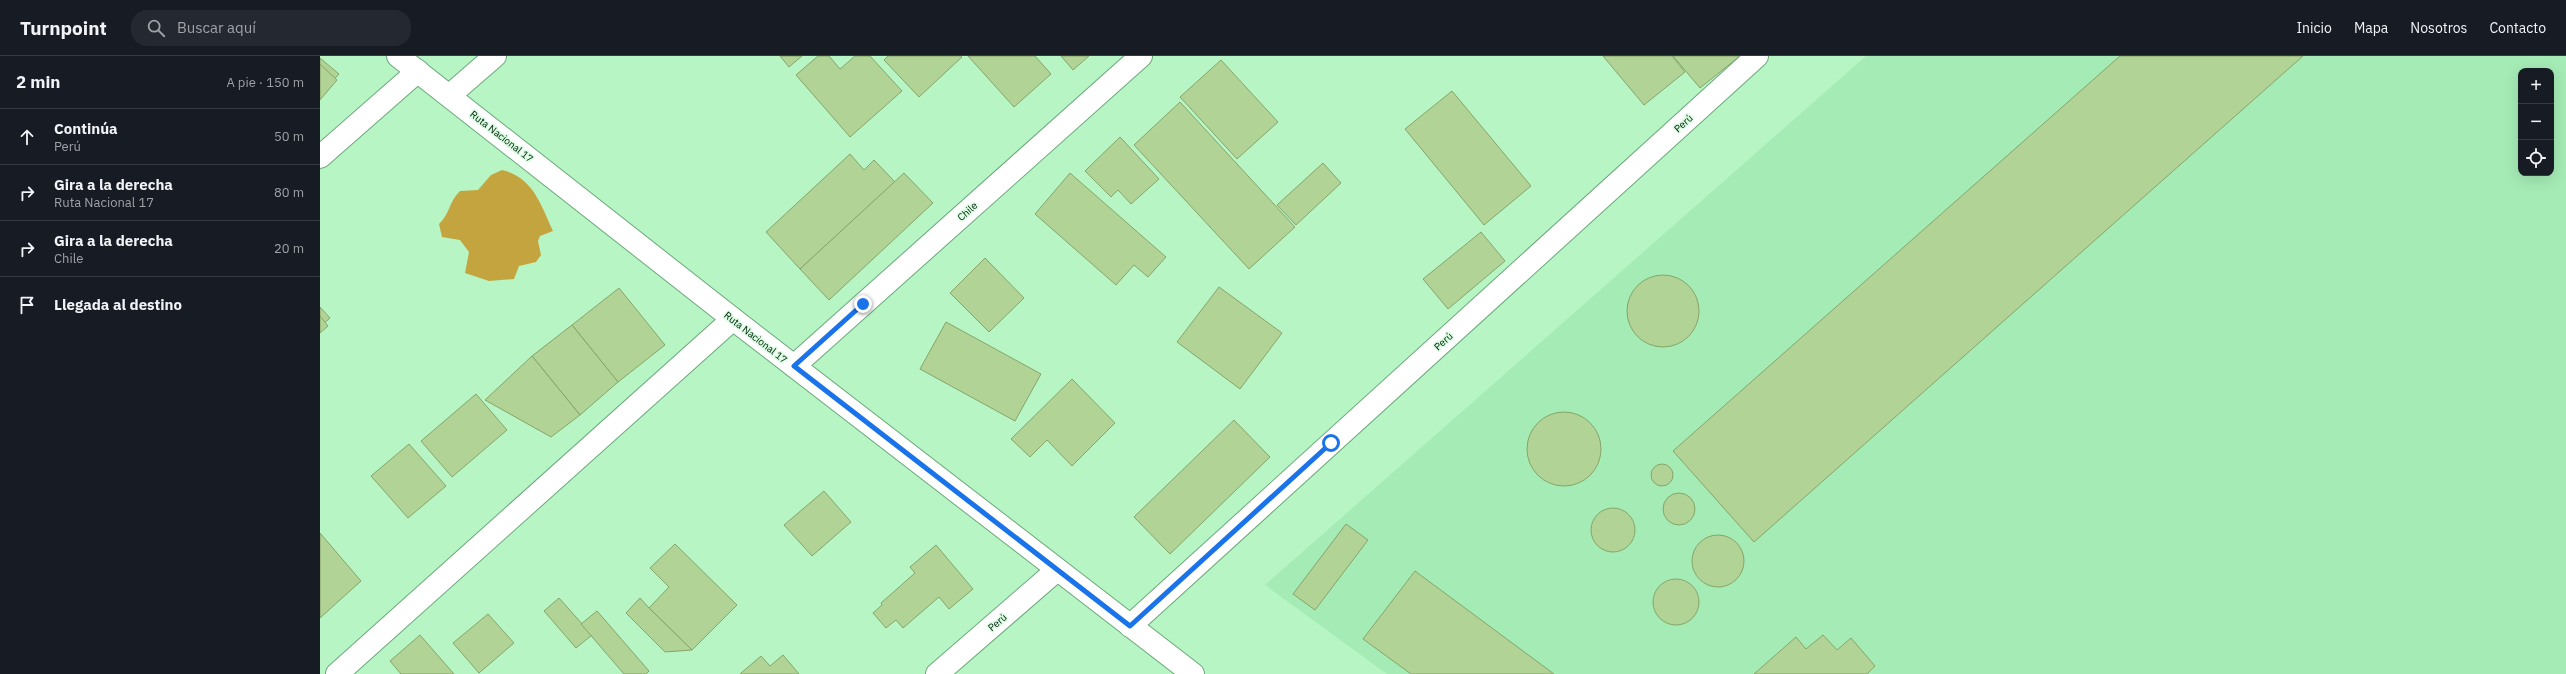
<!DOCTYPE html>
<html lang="es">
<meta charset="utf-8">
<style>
body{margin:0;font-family:"IBM Plex Sans",sans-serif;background:#242831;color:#f1f3f6}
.controls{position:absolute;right:12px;top:12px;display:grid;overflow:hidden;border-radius:8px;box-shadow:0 4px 16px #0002}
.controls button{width:36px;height:36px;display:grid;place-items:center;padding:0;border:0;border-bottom:1px solid #363941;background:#171b24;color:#f1f3f6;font:20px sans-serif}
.stop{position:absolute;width:12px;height:12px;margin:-9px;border:3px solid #1a73e8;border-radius:50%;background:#fff}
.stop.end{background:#1a73e8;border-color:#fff;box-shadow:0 1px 4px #0008}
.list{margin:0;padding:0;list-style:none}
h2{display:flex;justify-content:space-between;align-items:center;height:52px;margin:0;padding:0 16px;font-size:17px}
h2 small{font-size:13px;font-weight:400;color:#9ea1a6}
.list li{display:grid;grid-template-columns:26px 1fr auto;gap:12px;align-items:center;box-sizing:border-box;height:56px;padding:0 16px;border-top:1px solid #363941}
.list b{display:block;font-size:15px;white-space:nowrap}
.list p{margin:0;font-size:13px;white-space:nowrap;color:#9ea1a6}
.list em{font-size:13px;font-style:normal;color:#9ea1a6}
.icon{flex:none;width:22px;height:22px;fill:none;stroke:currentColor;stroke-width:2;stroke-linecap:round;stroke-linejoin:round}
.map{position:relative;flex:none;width:2246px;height:618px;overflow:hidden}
header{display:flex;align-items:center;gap:24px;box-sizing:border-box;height:56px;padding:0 20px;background:#171b24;border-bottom:1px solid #363941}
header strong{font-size:19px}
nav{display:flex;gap:22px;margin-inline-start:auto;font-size:14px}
.search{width:280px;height:36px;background:#242831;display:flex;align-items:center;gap:10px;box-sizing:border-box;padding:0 14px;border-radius:16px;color:#9ea1a6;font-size:15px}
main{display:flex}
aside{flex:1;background:#171b24}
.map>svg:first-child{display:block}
.built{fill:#a5ebb6;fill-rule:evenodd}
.water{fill:#c4a43f}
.building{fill:#b1d395;stroke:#85a569}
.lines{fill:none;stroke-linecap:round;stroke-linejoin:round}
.minor-casing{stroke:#6ca87b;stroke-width:24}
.tertiary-casing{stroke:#6ca87b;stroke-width:24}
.minor{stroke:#fff;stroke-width:22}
.tertiary{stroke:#fff;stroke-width:22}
.route{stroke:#1a73e8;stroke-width:5}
.labels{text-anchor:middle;stroke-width:3;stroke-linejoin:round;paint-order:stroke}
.street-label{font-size:10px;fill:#051e0d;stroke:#d7fcdf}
</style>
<header>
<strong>Turnpoint</strong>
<div class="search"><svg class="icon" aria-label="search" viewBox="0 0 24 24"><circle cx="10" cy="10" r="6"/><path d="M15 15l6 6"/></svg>Buscar aquí</div>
<nav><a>Inicio</a><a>Mapa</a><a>Nosotros</a><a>Contacto</a></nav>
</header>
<main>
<aside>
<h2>2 min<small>A pie · 150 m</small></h2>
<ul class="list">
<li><svg class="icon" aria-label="ahead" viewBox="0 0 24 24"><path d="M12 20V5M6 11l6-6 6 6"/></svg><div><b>Continúa</b><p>Perú</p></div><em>50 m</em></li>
<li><svg class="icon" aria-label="right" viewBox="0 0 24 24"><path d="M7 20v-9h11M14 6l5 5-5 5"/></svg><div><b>Gira a la derecha</b><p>Ruta Nacional 17</p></div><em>80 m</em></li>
<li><svg class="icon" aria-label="right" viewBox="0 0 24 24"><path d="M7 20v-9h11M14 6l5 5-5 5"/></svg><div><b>Gira a la derecha</b><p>Chile</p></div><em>20 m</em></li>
<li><svg class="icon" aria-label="arrive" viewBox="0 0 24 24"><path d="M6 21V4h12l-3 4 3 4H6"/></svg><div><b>Llegada al destino</b></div></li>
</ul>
</aside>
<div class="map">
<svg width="2246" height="618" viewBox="0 0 2246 618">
<rect width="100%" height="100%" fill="#b7f5c5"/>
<path class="built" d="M1546 0H2246V618H1067L945 529ZM2201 15H2231V117H2201Z"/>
<path class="water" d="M182 114C213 121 221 149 233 175L220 180 218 185 221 199 216 206 199 210 194 223 169 225 145 217 149 196 140 184 122 181 119 168C130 158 129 145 140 135L158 134 171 119Z"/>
<g class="building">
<path d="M460 0H482L469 11Z"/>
<path d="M498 0H509L520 13 535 0H550L582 35 530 81 476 19Z"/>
<path d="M568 0H641L642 1 599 41 564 4Z"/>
<path d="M648 0H715L731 18 694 51Z"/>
<path d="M741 0H769L753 14Z"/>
<path d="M1283 0H1352L1365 16 1324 49Z"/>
<path d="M1353 0H1420L1380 32Z"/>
<path d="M1800 0H1983L1434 486 1353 395Z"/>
<path d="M0 2 19 18 0 40Z"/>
<path d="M901 4 958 66 917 103 860 41Z"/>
<path d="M0 8 17 24 0 44Z"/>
<path d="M1132 35 1211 130 1164 169 1085 73Z"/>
<path d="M860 46 975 171 929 213 814 89Z"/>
<path d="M800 81 839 123 811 148 798 134 791 141 765 115Z"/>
<path d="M530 98 544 114 554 104 575 126 480 213 446 176Z"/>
<path d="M1003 107 1021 127 976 169 957 149Z"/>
<path d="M584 117 613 147 509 244 480 213Z"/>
<path d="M750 117 846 201 828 221 814 209 796 229 715 158Z"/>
<path d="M1161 176 1185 205 1128 253 1103 223Z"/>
<path d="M665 202 704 242 669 276 630 237Z"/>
<circle cx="1343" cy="255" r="36"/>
<path d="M899 231 962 277 920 333 857 286Z"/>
<path d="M299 232 345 289 298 326 252 269Z"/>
<path d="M0 251 10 262 0 271Z"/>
<path d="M0 260 8 270 0 277Z"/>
<path d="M626 266 721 318 695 365 600 313Z"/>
<path d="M252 269 298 326 260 359 212 300Z"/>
<path d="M212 300 260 359 231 381 165 344Z"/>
<path d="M752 323 795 367 752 410 727 384 710 401 691 383Z"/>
<path d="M156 338 187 374 132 421 101 385Z"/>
<circle cx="1244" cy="393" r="37"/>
<path d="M914 364 950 401 850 498 814 461Z"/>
<path d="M89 388 126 430 88 462 51 420Z"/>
<circle cx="1342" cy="419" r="11"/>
<path d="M504 435 531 466 492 500 464 469Z"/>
<circle cx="1359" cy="453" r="16"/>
<circle cx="1293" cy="474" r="22"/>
<path d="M1026 468 1048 484 995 554 973 538Z"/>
<path d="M0 477 41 525 0 562Z"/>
<circle cx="1398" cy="505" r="26"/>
<path d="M355 488 417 549 372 594 329 552 349 531 330 512Z"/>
<path d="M616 489 653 533 629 553 619 541 583 572 576 564 566 572 553 557 562 549 561 547 595 517 590 511Z"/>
<path d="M1095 515 1234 618H1091L1043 583Z"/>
<circle cx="1356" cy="546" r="23"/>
<path d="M239 542 272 579 256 592 224 555Z"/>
<path d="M320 542 329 552 372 594 345 596 306 557Z"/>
<path d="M277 555 329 615 326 618H304L261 568Z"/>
<path d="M168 558 194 587 159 617 133 587Z"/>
<path d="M100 579 134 618H81L70 605Z"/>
<path d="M1503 579 1517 594 1531 582 1555 610 1547 618H1434L1476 581 1486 593Z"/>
<path d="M463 599 479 618H420L441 600 450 610Z"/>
</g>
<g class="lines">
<g class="minor-casing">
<g id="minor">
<path d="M130 39 175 0"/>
<path d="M0 101 98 15"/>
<path d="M474 310 821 0"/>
<path d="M810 570 1437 0"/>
<path d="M17 618 413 263"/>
<path d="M617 618 737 514"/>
</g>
</g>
<g class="tertiary-casing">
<path id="tertiary" d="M78 0 413 263 873 618"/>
</g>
<use href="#minor" class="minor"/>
<use href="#tertiary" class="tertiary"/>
</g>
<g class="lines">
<path class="route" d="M543 248 474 310 810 570 1011 387"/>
</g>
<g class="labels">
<g class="street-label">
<text transform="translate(1363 67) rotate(-42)" y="4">Perú</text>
<text transform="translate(182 80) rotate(38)" y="4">Ruta Nacional 17</text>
<text transform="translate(647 155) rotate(-42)" y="4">Chile</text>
<text transform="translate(436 281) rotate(38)" y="4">Ruta Nacional 17</text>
<text transform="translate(1123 285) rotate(-42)" y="4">Perú</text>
<text transform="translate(677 566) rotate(-41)" y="4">Perú</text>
</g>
</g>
</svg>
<div class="controls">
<button>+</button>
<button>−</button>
<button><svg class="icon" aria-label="locate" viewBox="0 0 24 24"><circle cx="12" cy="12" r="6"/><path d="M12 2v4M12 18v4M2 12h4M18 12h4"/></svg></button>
</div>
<div class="stop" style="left:1011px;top:387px"></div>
<div class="stop end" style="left:543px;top:248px"></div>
</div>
</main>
